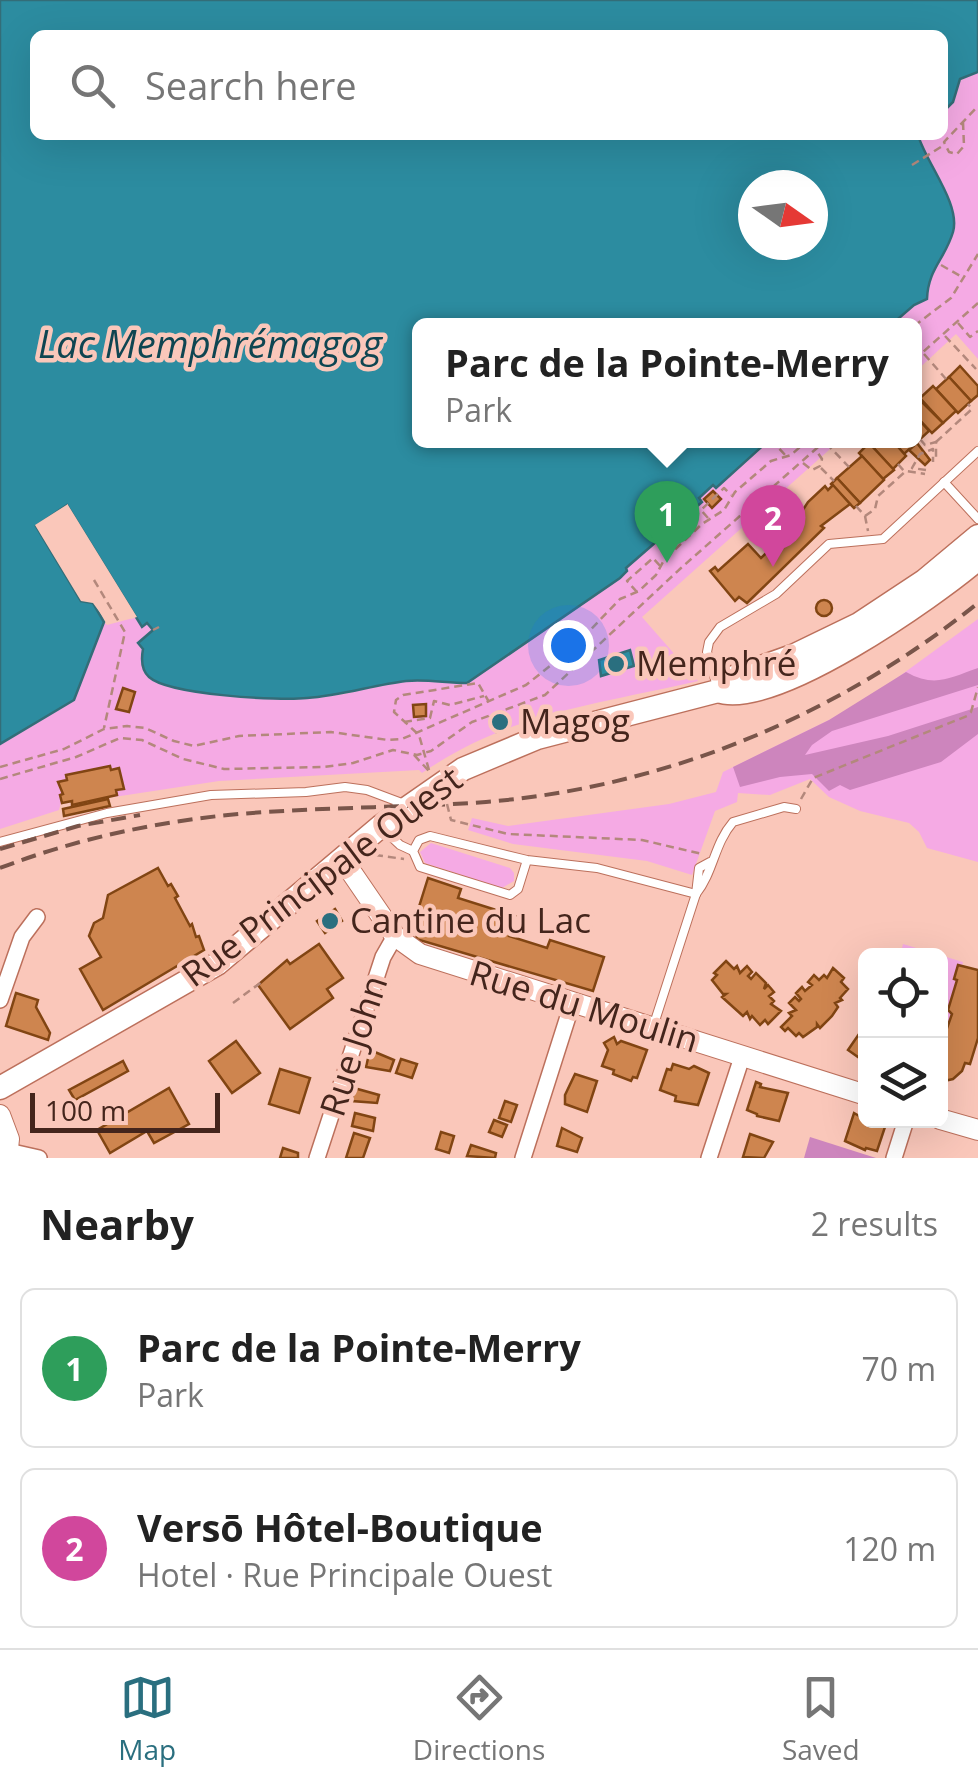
<!DOCTYPE html>
<meta charset="utf-8">
<style>
body{margin:0;font-family:"Open Sans",sans-serif;background:#f2f2f2;color:#222}
.controls{position:absolute;right:30px;bottom:30px;display:grid;overflow:hidden;border-radius:15px;box-shadow:0 10px 40px #0002}
.controls button{width:90px;height:90px;display:grid;place-items:center;padding:0;border:0;border-bottom:2px solid #e0e0e0;background:#fff;color:#222;font:50px sans-serif}
.compass{position:absolute;left:738px;top:170px;width:90px;height:90px;border-radius:50%;background:#fff;box-shadow:0 10px 40px #0002;rotate:104deg}
.scale{position:absolute;left:30px;bottom:25px;width:190px;box-sizing:border-box;padding-left:10px;border:5px solid #44251c;border-top:0;font-size:28px;line-height:35px;white-space:nowrap;color:#44251c;-webkit-text-stroke:8px #fac7ba;paint-order:stroke}
.you{position:absolute;left:568px;top:645px;width:35px;height:35px;margin:-25px;border:8px solid #fff;border-radius:50%;background:#1a73e8;box-shadow:0 0 0 15px #1a73e833}
.badge{display:grid;place-items:center;width:65px;height:65px;border-radius:50%;background:#2a6f7f;color:#fff;font-size:32px;font-weight:700}
.pin{position:absolute;translate:-50% -82px;filter:drop-shadow(0 2px 5px #0008)}
.pin::after{content:'';position:absolute;top:52px;width:35px;height:30px;background:inherit;clip-path:polygon(0 0,100% 0,50% 100%)}
.popup{position:absolute;left:412px;top:318px;width:510px;height:130px;box-sizing:border-box;display:grid;place-content:center;border-radius:15px;background:#fff;filter:drop-shadow(0 2px 8px #0005);font-size:32px;white-space:nowrap;color:#767676}
.popup b{font-size:38px;color:#222}
.popup::after{content:'';position:absolute;left:50%;top:100%;margin-left:-20px;border:20px solid transparent;border-top-color:#fff}
.list{margin:0;padding:0;list-style:none}
h2{display:flex;justify-content:space-between;align-items:center;height:130px;margin:0;padding:0 40px;font-size:42px}
h2 small{font-size:32px;font-weight:400;color:#767676}
.list li{display:grid;grid-template-columns:65px 1fr auto;gap:30px;align-items:center;box-sizing:border-box;height:160px;margin:0 20px 20px;padding:0 20px;border:2px solid #e0e0e0;border-radius:15px}
.list b{display:block;font-size:38px;white-space:nowrap}
.list p{margin:0;font-size:32px;white-space:nowrap;color:#767676}
.list em{font-size:32px;font-style:normal;color:#767676}
.icon{flex:none;width:55px;height:55px;fill:none;stroke:currentColor;stroke-width:2;stroke-linecap:round;stroke-linejoin:round}
.map{position:relative;flex:none;width:978px;height:1158px;overflow:hidden}
.search{position:absolute;background:#fff;box-shadow:0 10px 40px #0002;left:30px;right:30px;top:30px;height:110px;display:flex;align-items:center;gap:25px;box-sizing:border-box;padding:0 35px;border-radius:15px;color:#767676;font-size:38px}
.sheet{height:490px;background:#fff}
nav{display:flex;justify-content:space-around;align-items:center;box-sizing:border-box;height:140px;border-top:2px solid #e0e0e0;background:#fff;font-size:28px;color:#767676}
nav a{display:grid;justify-items:center;gap:5px}
nav .on{color:#2a6f7f}
.map>svg:first-child{display:block}
.green{fill:#f5aae4}
.forest{fill:#cd85bd}
.water{fill:#2c8ca0;stroke:#336d78;stroke-width:2.5;fill-rule:evenodd}
.pier{fill:#fac7ba}
.building{fill:#ce854f;stroke:#814513;stroke-width:2.5}
.lines{fill:none;stroke-linecap:round;stroke-linejoin:round}
.lane-casing{stroke:#bc705c;stroke-width:10}
.street-casing{stroke:#bc705c;stroke-width:18}
.secondary-casing{stroke:#bc705c;stroke-width:22}
.primary-casing{stroke:#bc705c;stroke-width:25}
.path{stroke:#b3887c;stroke-width:2.5;stroke-dasharray:8 5;stroke-linecap:butt}
.lane{stroke:#fff;stroke-width:8}
.street{stroke:#fff;stroke-width:15}
.secondary{stroke:#fff;stroke-width:20}
.primary{stroke:#fff;stroke-width:22}
.rail{stroke:#79554a;stroke-width:4;stroke-dasharray:15 8;stroke-linecap:butt}
.poi-dot{fill:#2a6f7f;stroke:#fac7ba;stroke-width:4}
.labels{text-anchor:middle;stroke-width:9;stroke-linejoin:round;paint-order:stroke}
.poi-label{font-size:35px;fill:#44251c;stroke:#fac7ba;text-anchor:start}
.street-label{font-size:35px;fill:#44251c;stroke:#fac7ba}
.water-label{font-size:38px;font-style:italic;fill:#0e4551;stroke:#fac7ba}
</style>
<div class="map">
<svg width="978" height="1158" viewBox="0 0 978 1158">
<rect width="100%" height="100%" fill="#fac7ba"/>
<g class="green">
<path d="M978 72V359L956 334 915 372 914 326H891L914 305 927 299C928 266 946 259 953 232 960 202 927 163 918 135H943V112C966 92 942 85 978 72Z"/>
<path d="M847 440 849 443 844 447 838 442 642 617 698 681C595 705 512 712 422 773L419 770 219 781 114 797 116 790 123 789 110 766 67 775V780L58 782 63 794 59 810 0 829V744L74 700 104 622 107 625 137 617 142 626 147 623 153 630 143 649V668L155 681 176 689 290 700 344 694 403 681 431 679 467 683 621 577 625 569 701 502 698 498 713 485 716 487 768 441Z"/>
<path d="M978 619V862L927 848 919 832 909 823 860 811 829 797 810 779 770 795 738 793 737 802 715 811 692 875 647 861 513 844 468 830 472 818 508 826 669 804 716 792 723 772 829 720 875 694Z"/>
<path d="M431 843 510 868 514 873V881L502 888 425 863 420 852Z"/>
<path d="M903 944 963 962 962 966 958 965 954 978 957 980 948 1010 952 1014 941 1048 940 956H900Z"/>
</g>
<g class="forest">
<path d="M978 668V685L832 731 812 745 805 755 888 736 978 707V734L941 762 850 790 840 785 829 791 812 774 780 777 740 787 733 767 829 720 906 672C935 688 949 678 978 668Z"/>
<path d="M810 1137 876 1158H804Z"/>
</g>
<g class="water">
<path d="M0 0H978V72L960 79 953 102 943 112V35H35V135H918C926 163 961 204 953 232 945 259 928 269 927 299L914 305 891 325 420 326V440L768 441 716 488 713 485 699 498 702 502 626 568 627 571 620 578 467 683C446 683 427 679 406 681 373 685 341 696 307 698 279 701 169 695 149 677 141 670 141 660 143 649L138 643 153 630 147 623 142 627 67 505 36 526 81 601 93 603 104 622 74 700 0 744ZM753 185H813V245H753Z"/>
<path d="M630 650 634 666 601 676 599 660Z"/>
</g>
<path class="pier" d="M68 504V505L137 617 131 619 66 511 42 527 85 597 96 600 109 625 93 603 81 601 35 525Z"/>
<g class="building">
<path d="M960 366 978 386V395L971 401 949 377Z"/>
<path d="M949 377 971 401 958 413 936 389Z"/>
<path d="M933 386 956 411 943 423 920 398Z"/>
<path d="M918 398 943 423 932 433 914 414V402Z"/>
<path d="M914 414 929 431 904 454 892 440H914Z"/>
<path d="M873 440H892L906 456 893 469 870 444Z"/>
<path d="M869 443 894 470 883 479 859 453Z"/>
<path d="M917 443 930 460 925 465 909 450Z"/>
<path d="M862 456 884 480 860 503 837 478Z"/>
<path d="M837 478 860 503 854 508 831 484Z"/>
<path d="M833 485 850 504 821 526 824 528 747 603 739 597 735 601 710 571 715 567 718 571 748 544 761 558 802 520 799 516 808 502 825 486 828 490Z"/>
<path d="M713 491 721 499 712 508 704 499Z"/>
<circle cx="824" cy="608" r="8"/>
<path d="M565 628 573 636 564 645 556 636Z"/>
<path d="M123 688 135 692 129 712 116 709Z"/>
<path d="M426 704V716L414 717 413 705Z"/>
<path d="M110 766 111 770 119 768 124 789 116 790 117 795 72 805V801L62 803 60 795 63 794 58 782 67 780 66 775Z"/>
<path d="M108 799 110 806 64 816 63 809Z"/>
<path d="M158 868 168 886 171 884 178 896 175 898 190 926 192 924 196 937 199 936 204 950 103 1010 80 969 101 957 89 936 94 923 103 918 108 895Z"/>
<path d="M428 878 461 889 458 898 515 916 509 936 547 948 550 940 604 957 593 991 416 939 424 912 418 910Z"/>
<path d="M335 909 342 921 325 933 317 921Z"/>
<path d="M319 944 343 978 327 989 333 998 290 1029 258 985 287 960 290 964Z"/>
<path d="M726 961 734 969 737 966 740 973 747 966 752 972 748 976 751 979 756 973 766 983 764 989 768 985 774 992 769 996 774 1001 771 1004 781 1011 768 1024 765 1020 760 1025 752 1016 750 1019 747 1012 743 1016 722 997 726 994H723L712 980 717 975 714 973Z"/>
<path d="M958 965 978 970V1038L970 1064 965 1063 962 1071 953 1079 940 1082V1048L952 1014 948 1010 957 980 954 979Z"/>
<path d="M833 968 844 978 841 982 848 989 840 998 842 1000 835 1003 838 1007 832 1016 820 1028 817 1024V1027L803 1037 799 1033 796 1036 788 1028 785 1031 781 1027 792 1016 789 1013 796 1010 789 1003 795 997 799 1001 801 999 796 993 802 987 805 991 812 985 808 982 814 975 819 980 824 975 827 978Z"/>
<path d="M16 993 38 1000 36 1007 50 1033 48 1040 6 1026Z"/>
<path d="M859 1034 866 1039V1047L858 1057 848 1050Z"/>
<path d="M614 1037 617 1044 621 1041 647 1050 637 1078 633 1077 631 1081 613 1074 614 1070 602 1066 608 1050 604 1043Z"/>
<path d="M236 1041 260 1073 232 1093 209 1061Z"/>
<path d="M370 1050 394 1060 390 1071 366 1067Z"/>
<path d="M401 1059 417 1064 412 1078 396 1073Z"/>
<path d="M123 1061 128 1071 75 1100 69 1090Z"/>
<path d="M673 1064 689 1069 694 1066 709 1073 698 1105 675 1101 676 1096 660 1090 667 1069 671 1070Z"/>
<path d="M280 1069 310 1078 299 1113 269 1104Z"/>
<path d="M575 1074 597 1081 587 1112 565 1104V1095Z"/>
<path d="M756 1082 761 1084 760 1087 788 1093 779 1121 757 1116V1114L747 1110Z"/>
<path d="M169 1088 189 1124 154 1143 147 1131 110 1153 97 1130Z"/>
<path d="M354 1088 379 1095 377 1103 352 1101Z"/>
<path d="M505 1101 517 1105 511 1122 499 1118Z"/>
<path d="M355 1113 375 1118 373 1131 352 1126Z"/>
<path d="M854 1113 866 1120 886 1124 877 1151 866 1148 865 1150 845 1141Z"/>
<path d="M494 1120 507 1125 502 1137 489 1132Z"/>
<path d="M562 1128 582 1138 577 1152 557 1146Z"/>
<path d="M441 1132 454 1136 449 1153 436 1149Z"/>
<path d="M354 1133 370 1138 363 1158H346Z"/>
<path d="M750 1134 773 1142 764 1158 743 1157Z"/>
<path d="M471 1145 496 1153 495 1158 467 1156Z"/>
<path d="M283 1148 298 1153V1158H280Z"/>
</g>
<g class="lines">
<g class="lane-casing">
<g id="lane">
<path d="M944 482 978 519"/>
<path d="M717 686 707 652 709 642 720 627 776 594 829 544 883 539 978 451"/>
<path d="M384 830 400 845 413 851"/>
<path d="M0 842 107 813 211 795 306 792 345 787 367 790 407 805"/>
<path d="M527 860 518 889 510 895 420 867 413 851 419 840 430 836 527 860 597 868 696 894"/>
<path d="M696 894C714 871 714 844 733 822L784 807 796 809"/>
<path d="M653 1027 696 894 699 868 710 862"/>
</g>
</g>
<g class="street-casing">
<g id="street">
<path d="M0 1000 22 937 37 917"/>
<path d="M8 1151 39 1158"/>
<path d="M317 1158 383 957 395 936"/>
<path d="M523 1158 572 1004"/>
<path d="M709 1158 742 1057"/>
<path d="M894 1158 906 1120"/>
</g>
</g>
<g class="secondary-casing">
<g id="secondary">
<path d="M343 860 395 936 420 954 866 1095"/>
<path d="M0 1115 9 1139 7 1158"/>
<path d="M940 1119 978 1130"/>
</g>
</g>
<g class="primary-casing">
<g id="primary">
<path d="M718 691C772 711 935 596 978 559"/>
<path d="M0 1088 217 964 381 826 463 769 537 738 718 691 728 679 795 655 859 624 924 581 978 536"/>
</g>
</g>
<g class="path">
<path d="M963 122 964 146 957 154 949 152 944 142 978 106"/>
<path d="M912 165 944 145"/>
<path d="M941 265 962 277"/>
<path d="M958 323 970 337 978 331"/>
<path d="M914 326 951 298 978 254"/>
<path d="M945 336 976 369"/>
<path d="M924 354 946 379"/>
<path d="M914 360 978 303"/>
<path d="M914 393 920 398"/>
<path d="M920 439 925 445 936 442V461"/>
<path d="M780 440 775 444 787 457"/>
<path d="M869 440 871 443"/>
<path d="M936 442 972 409 968 404"/>
<path d="M826 443 849 467"/>
<path d="M803 463 812 470 820 466 822 459 816 450"/>
<path d="M898 464 904 471"/>
<path d="M821 468 834 481"/>
<path d="M926 470 912 468 920 454 933 449V462"/>
<path d="M856 506 865 516 868 531"/>
<path d="M865 516 875 509 878 496 906 471 925 474"/>
<path d="M708 518 701 510 724 488 731 495"/>
<path d="M94 580 125 632 104 728"/>
<path d="M637 592 627 581 653 558 661 567"/>
<path d="M153 630 159 627"/>
<path d="M562 654 554 645 576 625 583 633"/>
<path d="M502 711 509 728"/>
<path d="M490 716 497 733"/>
<path d="M404 722 430 718 434 701 450 705 484 696"/>
<path d="M414 755 429 771"/>
<path d="M0 767 64 749 104 729 127 726 145 728 174 741 194 746 239 736 331 732 388 740 402 739 526 685 574 647 620 599 639 591 656 575 664 560 702 524 724 510 735 492 771 461 791 455 808 440"/>
<path d="M429 770 419 735 394 712 396 700 403 695 478 683 489 702"/>
<path d="M0 779 76 757 120 738 142 740 183 759 224 769 324 767 353 763 393 750 417 755 431 751 472 722 545 695 681 568 826 440"/>
<path d="M801 799 813 778 967 716 971 712 978 687"/>
<path d="M447 804 451 820 508 834 642 840 702 854"/>
<path d="M375 855 404 859"/>
<path d="M233 1003 263 981"/>
</g>
<use href="#lane" class="lane"/>
<use href="#street" class="street"/>
<use href="#secondary" class="secondary"/>
<use href="#primary" class="primary"/>
<g class="rail">
<path d="M0 849 78 826 140 815"/>
<path d="M0 868C73 840 150 823 228 815 314 807 400 808 486 802 666 787 837 716 978 603"/>
</g>
</g>
<g class="poi-dot">
<circle cx="616" cy="664" r="10"/>
<circle cx="500" cy="722" r="10"/>
<circle cx="330" cy="921" r="10"/>
</g>
<g class="labels">
<g class="poi-label">
<text x="636" y="676">Memphré</text>
<text x="520" y="734">Magog</text>
<text x="350" y="933">Cantine du Lac</text>
</g>
<g class="street-label">
<text transform="translate(322 877) rotate(-37)" y="12">Rue Principale Ouest</text>
<text transform="translate(584 1007) rotate(17)" y="12">Rue du Moulin</text>
<text transform="translate(354 1046) rotate(-72)" y="12">Rue John</text>
</g>
<g class="water-label">
<text x="210" y="358">Lac Memphrémagog</text>
</g>
</g>
</svg>
<div class="controls">
<button><svg class="icon" aria-label="locate" viewBox="0 0 24 24"><circle cx="12" cy="12" r="6"/><path d="M12 2v4M12 18v4M2 12h4M18 12h4"/></svg></button>
<button><svg class="icon" aria-label="layers" viewBox="0 0 24 24"><path d="M12 4l9 5-9 5-9-5zM3 14l9 5 9-5"/></svg></button>
</div>
<svg class="compass" viewBox="-18 -18 36 36"><path d="M0-13l5 13h-10z" fill="#e53935"/><path d="M0 13l5-13h-10z" fill="#767676"/></svg>
<div class="scale">100 m</div>
<div class="you"></div>
<div class="pin badge" style="left:667px;top:563px;background:#2e9e5b">1</div>
<div class="popup"><b>Parc de la Pointe-Merry</b>Park</div>
<div class="pin badge" style="left:773px;top:567px;background:#d1479c">2</div>
<div class="search"><svg class="icon" aria-label="search" viewBox="0 0 24 24"><circle cx="10" cy="10" r="6"/><path d="M15 15l6 6"/></svg>Search here</div>
</div>
<section class="sheet">
<h2>Nearby<small>2 results</small></h2>
<ul class="list">
<li><span class="badge" style="background:#2e9e5b">1</span><div><b>Parc de la Pointe-Merry</b><p>Park</p></div><em>70 m</em></li>
<li><span class="badge" style="background:#d1479c">2</span><div><b>Versō Hôtel-Boutique</b><p>Hotel · Rue Principale Ouest</p></div><em>120 m</em></li>
</ul>
</section>
<nav>
<a class="on"><svg class="icon" aria-label="map" viewBox="0 0 24 24"><path d="M3 6l6-2 6 2 6-2v14l-6 2-6-2-6 2zM9 4v14M15 6v14"/></svg>Map</a>
<a><svg class="icon" aria-label="directions" viewBox="0 0 24 24"><path d="M12 3l9 9-9 9-9-9zM9 14v-3h6M13 9l2 2-2 2"/></svg>Directions</a>
<a><svg class="icon" aria-label="saved" viewBox="0 0 24 24"><path d="M7 4h10v16l-5-4-5 4z"/></svg>Saved</a>
</nav>
